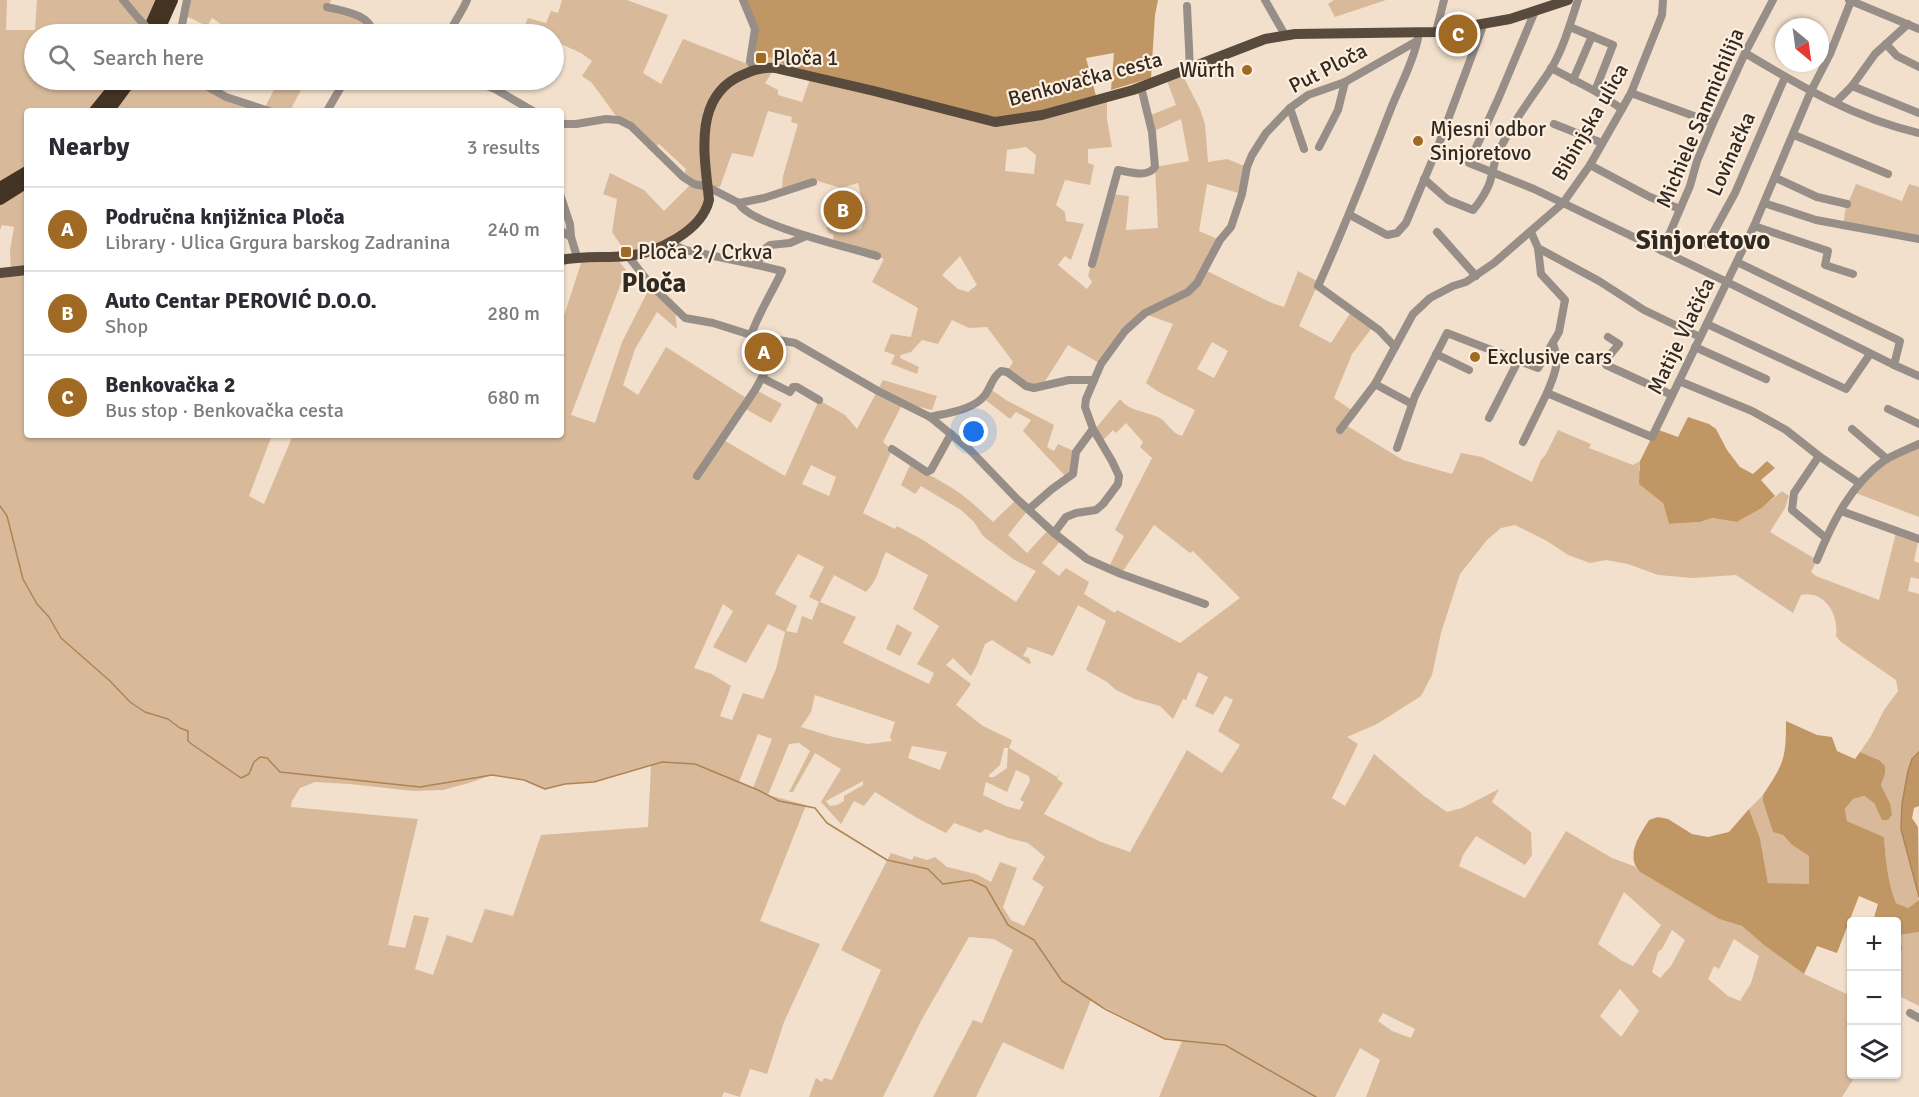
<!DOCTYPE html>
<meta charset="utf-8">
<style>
body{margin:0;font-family:Signika,sans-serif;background:#f2f2f3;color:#2b2b33}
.controls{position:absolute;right:18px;bottom:18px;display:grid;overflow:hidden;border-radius:6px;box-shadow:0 2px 4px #0004}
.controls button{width:54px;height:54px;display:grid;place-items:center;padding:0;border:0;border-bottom:2px solid #e1e1e2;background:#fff;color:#2b2b33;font:30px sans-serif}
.compass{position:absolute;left:1775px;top:18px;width:54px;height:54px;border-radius:50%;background:#fff;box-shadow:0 2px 4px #0004;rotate:151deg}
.you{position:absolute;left:974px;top:432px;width:21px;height:21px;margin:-15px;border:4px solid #fff;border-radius:50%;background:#1a73e8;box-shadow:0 0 0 9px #1a73e833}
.badge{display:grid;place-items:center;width:39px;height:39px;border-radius:50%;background:#a06a24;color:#fff;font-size:20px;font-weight:700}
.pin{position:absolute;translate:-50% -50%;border:3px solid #fff;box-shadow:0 2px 6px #0006}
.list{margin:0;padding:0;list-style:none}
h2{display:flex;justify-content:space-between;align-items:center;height:78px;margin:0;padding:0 24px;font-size:26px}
h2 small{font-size:20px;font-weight:400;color:#7c7c81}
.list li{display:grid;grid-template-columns:39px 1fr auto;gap:18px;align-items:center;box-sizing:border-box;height:84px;padding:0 24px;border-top:2px solid #e1e1e2}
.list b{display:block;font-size:22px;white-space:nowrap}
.list p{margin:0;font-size:20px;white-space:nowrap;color:#7c7c81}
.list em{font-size:20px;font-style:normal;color:#7c7c81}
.icon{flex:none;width:33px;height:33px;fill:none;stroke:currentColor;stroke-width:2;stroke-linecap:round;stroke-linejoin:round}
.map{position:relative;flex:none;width:1919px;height:1097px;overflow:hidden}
.search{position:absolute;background:#fff;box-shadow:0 2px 4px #0004;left:24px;top:24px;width:540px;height:66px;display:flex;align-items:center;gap:15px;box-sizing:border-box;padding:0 21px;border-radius:33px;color:#7c7c81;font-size:22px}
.panel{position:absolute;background:#fff;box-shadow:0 2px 4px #0004;left:24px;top:108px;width:540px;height:330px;border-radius:6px}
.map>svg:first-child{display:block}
.green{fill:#d8ba9b;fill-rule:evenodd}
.forest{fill:#c19665}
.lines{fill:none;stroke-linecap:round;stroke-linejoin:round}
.stream{stroke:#af8454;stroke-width:1.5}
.minor{stroke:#978f87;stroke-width:8}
.major{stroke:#584b3d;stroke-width:10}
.highway{stroke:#423323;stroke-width:12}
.minor-bridge{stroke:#978f87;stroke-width:8}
.poi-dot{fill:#a06a24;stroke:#fdeede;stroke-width:2}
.labels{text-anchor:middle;stroke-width:4.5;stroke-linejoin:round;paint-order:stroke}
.poi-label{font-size:21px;fill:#312a23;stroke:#fdeede;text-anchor:start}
.street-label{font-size:21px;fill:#312a23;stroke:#fdeede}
.district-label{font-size:27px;font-weight:bold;fill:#312a23;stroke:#fdeede}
</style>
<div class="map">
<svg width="1919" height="1097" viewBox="0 0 1919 1097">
<rect width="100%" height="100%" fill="#f2e0cc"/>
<g class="green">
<path d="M0 0H7L6 30H35L37 0H166L153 34H34V80H196L258 111H209L199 108 197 111H27V435H272L249 496 264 504 293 435H561V325L583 257 618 260 626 270 571 415 595 423 622 342 651 285 675 311 677 329 657 312 635 349 623 385 638 395 666 347 748 399 758 391 782 404 771 423 742 407 722 439 785 476 819 400 845 415 857 429 883 380 937 396 932 410 903 403 883 442 892 450 863 513 895 529 897 526 923 540 1016 602 1036 571 1013 559 983 536 974 522 961 510 921 486 915 494 901 485 911 463C924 473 938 479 952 488 967 497 980 510 993 522L1017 499 1029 509 1008 535 1027 553 1049 529 1062 539 1042 563 1059 576 1066 568 1089 582 1084 594 1115 613 1117 610 1180 643 1240 598 1193 551 1190 553 1154 525 1121 574 1108 569 1124 536 1115 530 1152 458 1140 447 1143 442 1126 423 1116 433 1113 430 1101 442 1091 436 1078 452 1068 479 1023 431 1031 420 1016 412 1010 419 983 398 989 388 1006 400 1054 425 1047 447 1054 451 1058 444 1076 452 1120 399C1130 412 1146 411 1160 418 1169 424 1171 433 1182 436L1195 410 1157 391 1146 383 1173 324 1145 314 1101 364 1068 345 1042 386 1034 388 1007 372 1013 362 987 327 969 328 952 320 938 344 922 340 911 352 901 355 900 358 919 367 917 374 891 364 895 355 884 351 891 334 911 337 918 308 872 282 884 259 834 243 833 234 829 233 826 227 860 230 866 218 858 183 841 188 811 179 782 189 783 176 798 124 791 122 792 117 768 111 753 157 732 153 720 187H708L709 200 692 228 628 256 612 232 617 199 603 194 610 173 644 190 664 211 692 183 683 177 686 169 659 144 653 149 619 120 592 83 582 76 592 61 581 53 554 41V34H521L528 18 546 23 551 11 558 13 562 0H627L668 15 643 73 661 84 683 39 745 63 753 53 780 60 788 71 775 68 765 83 778 90V95L802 102 811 76 1107 98V119L1112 147 1088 149V163L1094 165 1090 185 1065 180 1056 205 1065 212 1066 221 1084 224 1071 260 1065 256 1058 265 1087 289 1092 282 1088 276 1112 194 1129 196 1126 230 1158 228 1155 167 1189 161 1181 119 1152 132 1148 116 1176 105 1166 78 1181 72 1200 109 1205 124 1208 162 1227 159 1247 167 1242 194 1207 184 1199 231 1220 240 1205 270 1272 303 1284 307 1298 271 1319 282 1299 326 1331 343 1351 312 1372 328 1352 354 1334 398 1353 411 1344 424 1403 460 1452 474 1461 453 1482 457 1532 482 1541 460 1546 454 1558 430 1591 444 1589 448 1633 465 1640 461 1639 470 1663 503 1669 524 1700 522 1712 518 1737 522 1762 508 1782 491 1789 496 1785 508 1770 532 1817 560 1811 572 1816 576 1879 600 1896 533 1918 542 1914 561 1919 563V579L1911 577 1908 591 1919 594V752L1902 804 1901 829 1919 900 1908 908 1896 903C1887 881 1886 860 1884 837L1847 821 1845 809 1853 799 1864 796 1874 803 1882 819 1890 803 1881 785 1885 774 1879 760 1860 752 1871 736 1884 710 1898 691 1896 680 1841 642 1836 636C1839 615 1825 590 1801 595L1793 613 1736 575 1692 578 1658 575 1628 564 1606 560 1590 563 1568 555 1547 541 1515 525 1501 528 1487 540 1460 574 1441 633 1432 675 1421 696 1377 724 1347 737 1358 744 1332 798 1345 806 1374 754 1424 796 1447 812 1462 808 1499 789 1492 802 1531 832 1532 855 1525 865 1476 836 1463 855 1459 866 1525 898 1566 831 1612 858 1634 866 1640 872 1719 919 1742 926 1765 946 1804 974 1851 996 1852 1074 1856 1075 1842 1097H1366L1380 1060 1360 1048 1335 1097H1159L1182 1041 1165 1039 1091 1000 1063 1070 1003 1042 976 1097H933L973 1020 982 1023 1013 950 994 939 969 937 921 1021 883 1097H809L816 1078 822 1082 824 1078 832 1080 881 970 841 950 891 853 912 860 914 856 927 860 935 857 947 867 976 874 991 882 1000 862 1017 868 1003 907 1011 920 1024 926 1044 887 1032 879 1045 857 1028 843 1008 838 985 829 981 833 954 823 946 833 917 818 875 792 864 806 854 801 841 824 821 802 841 769 815 753 793 792H789L810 751 799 743 789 744 768 795 806 805 760 921 820 944 784 1022 767 1074 750 1069 740 1097 724 1092 722 1097H0V273L11 272 10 251 14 227 2 225 0 230ZM1026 147 1036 155 1034 174 1005 171 1007 150ZM960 256 977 285 968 292 958 289 942 275ZM1212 342 1228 351 1214 378 1197 369ZM811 465 836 477 829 496 802 484ZM886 552 928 575 913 609 939 626 917 664 934 673 929 684 843 643 856 617 820 602 834 575 866 592C879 579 878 568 886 552ZM798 554 824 567 809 597 819 602 812 620 802 616 797 633 786 631 797 606 775 594ZM723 604 733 611 713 647 746 663 768 624 785 632 776 669 763 699 743 693 732 720 720 716 731 686 712 674 694 668ZM1078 605 1106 621 1086 670 1107 682 1116 690 1135 699 1160 706 1173 719 1183 699 1186 700 1198 672 1208 677 1195 706 1213 715 1225 696 1233 700 1218 731 1240 745 1222 773 1187 750 1130 852 1101 842 1044 814 1063 783 1057 779 1060 773 1057 777 1009 748 1012 740 983 726 956 705 971 684 946 665 953 658 971 676 977 665 985 644 992 640 1029 664 1031 663 1029 658 1023 656 1028 647 1053 656ZM815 695 895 722 890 737 892 741 868 744 833 737 801 727 811 712ZM758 734 772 739 753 788 739 782ZM912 746 947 752 940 770 908 758ZM1004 748H1008L1007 768 994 777H989V775L1000 765ZM651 765 648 827 541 835 513 916 485 909 472 943 447 935 433 975 415 969 429 918 414 915 405 948 388 945 418 819 291 807 292 801 300 788 315 782 349 784 413 791 443 790 469 783 492 775 524 780 545 789 565 784 594 782ZM1016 770 1029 776 1030 781 1020 800 1024 802 1020 810 1006 806 983 795 986 782 1007 792ZM863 781V785L844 796V801L837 805 830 806 826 801ZM1624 892 1661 925 1633 966 1622 961 1598 944ZM1672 930 1685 940 1671 966 1660 978 1652 972 1658 952 1662 949ZM1734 939 1759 956 1751 983 1740 1001 1728 996 1708 979 1714 966 1719 969ZM1620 989 1639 1011 1621 1037 1600 1016ZM1383 1013 1415 1029 1411 1038 1392 1031 1378 1021Z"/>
<path d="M187 0H331L328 8 364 21 369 34H254L246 30 243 34H230L231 31 212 18 207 26 184 15Z"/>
<path d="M1334 0H1386L1335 17 1328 4Z"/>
<path d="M274 80H306L290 111 264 109 278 82Z"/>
<path d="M1856 184 1902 201 1909 184 1919 187V239L1843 227 1845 211Z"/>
<path d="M1919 444V517L1853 492 1869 473Z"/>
<path d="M897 624 912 633 900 656 886 649Z"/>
<path d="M1763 795V801L1783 835 1792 845 1809 856V885L1768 883 1760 838 1749 809Z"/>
<path d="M1919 932V1006L1897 995 1896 959 1902 949 1900 935Z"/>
</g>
<g class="forest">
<path d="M743 0H1158L1155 15 1151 78 1111 90 1114 53 1086 58 1097 100 1012 121 788 71 780 60 753 53 755 29Z"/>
<path d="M1688 417 1709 424 1716 429 1727 450 1740 467 1753 474 1767 461 1775 468 1761 480 1775 496 1762 508 1737 522 1712 518 1700 522 1669 524 1663 503 1639 484 1640 461 1656 429 1678 437Z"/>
<path d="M1786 721 1817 735 1832 737 1837 751 1855 759 1860 752 1879 760 1885 766V774L1881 785 1890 803 1892 815 1888 820H1882L1874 803 1864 796 1853 799 1845 809 1847 821 1884 837C1886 860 1887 880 1896 903L1908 908 1919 900V932L1900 935 1902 949 1897 959 1896 922 1873 921 1878 904 1859 896 1837 953 1817 946 1804 974 1765 946 1742 926 1719 919 1640 872C1625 856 1639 836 1649 820L1658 817 1668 819 1692 834 1708 837 1729 832 1749 809 1760 838 1768 883 1809 884V856L1792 845 1783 835 1773 832 1763 801V795C1784 763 1786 759 1786 721Z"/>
<path d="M1919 752V806L1914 808 1912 818 1918 827 1919 897 1901 829 1902 804 1908 771 1912 759Z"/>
</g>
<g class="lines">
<g class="stream">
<path d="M0 506 7 516 23 579 37 604 49 617 61 638 110 681 130 702 145 712 168 719 180 728 188 731V741L193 745 241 778 249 774 254 762 260 757 267 758 280 772 420 787 492 775 524 780 545 789 565 784 594 782 662 762 695 764 758 790 779 801 815 808 827 823 887 860 928 869 943 884 971 880 986 887 1008 925 1034 940 1062 981 1105 1009 1165 1039 1225 1045 1316 1097"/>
<path d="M1919 752 1912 759 1908 771 1902 804 1901 829 1919 897"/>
</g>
<g class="minor">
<path d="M123 0 139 19"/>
<path d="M743 0 755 29 750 61 754 69"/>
<path d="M1265 0 1285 35"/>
<path d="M1849 0 1919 29"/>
<path d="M1187 6 1190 69"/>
<path d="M327 7C343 11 371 14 373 34"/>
<path d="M1535 11 1499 97 1469 163 1534 189 1727 282 1894 365"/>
<path d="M1570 27 1613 45 1595 91"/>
<path d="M1436 32 1444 0"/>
<path d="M182 34V25L187 0"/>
<path d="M449 34C454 22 462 12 467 0"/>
<path d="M1886 44 1897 56 1919 67"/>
<path d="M1745 53C1802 87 1854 118 1919 133"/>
<path d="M1551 68 1595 91 1622 109"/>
<path d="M196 80 226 97 269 111"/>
<path d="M472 80 495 89 533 111"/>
<path d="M1573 80 1592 36"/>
<path d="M1852 86 1919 113"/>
<path d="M1631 93 1713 123"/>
<path d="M1836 102 1852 86 1875 54 1908 24"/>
<path d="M1290 108 1304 149"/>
<path d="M327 111 345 80"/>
<path d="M561 124H576L606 119 619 120 631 126 683 177 694 184 708 187 739 203 764 198 813 182"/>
<path d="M1554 124 1602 143"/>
<path d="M1794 135 1888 174"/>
<path d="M1319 147 1338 110 1345 82"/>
<path d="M1590 165 1650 197 1680 209"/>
<path d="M1776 178 1817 197 1847 204"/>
<path d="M1424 179 1448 200 1473 210C1480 202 1489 188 1491 178 1494 168 1494 160 1499 151 1513 121 1533 96 1551 69 1564 47 1570 24 1578 0"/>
<path d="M561 197 570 224 571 237"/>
<path d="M739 203C747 224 852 248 877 256"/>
<path d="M1764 203 1816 220 1919 239"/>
<path d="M1350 215 1387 235 1397 233 1406 223 1437 149 1484 23"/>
<path d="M1754 226 1828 251 1825 265 1853 274"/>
<path d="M561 231 571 237 577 257"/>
<path d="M1437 232 1476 276"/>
<path d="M670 241 674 245 685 250 757 265 766 248 770 245 790 243 806 236"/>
<path d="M1707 244 1735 193 1785 77"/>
<path d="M1538 248 1599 281 1644 310 1700 337"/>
<path d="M1662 251 1690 186 1697 161 1713 123 1745 53 1773 0"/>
<path d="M628 256 651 285 685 318 713 323 751 335 795 343 878 391 930 417 969 449 1017 499 1054 533 1087 559 1121 574 1205 604"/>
<path d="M1737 262 1900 341 1894 365 1919 376"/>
<path d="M1092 264 1118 170C1130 172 1147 178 1155 167L1152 132 1141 87"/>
<path d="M1707 324 1846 389 1870 354"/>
<path d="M751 335C759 312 772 293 782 271L757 265"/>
<path d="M1608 337 1619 344 1605 361 1606 365 1672 395"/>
<path d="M1553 344C1561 363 1554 375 1547 393L1652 437 1754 226 1811 91 1830 54 1851 1"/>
<path d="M1395 347 1379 330 1318 286C1344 228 1367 170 1390 111 1399 87 1413 64 1418 38"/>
<path d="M1695 347 1766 379"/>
<path d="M1436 354 1469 370"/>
<path d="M762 378 790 392 793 387H797L819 400"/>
<path d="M1679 381 1752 411 1786 430 1819 456 1859 483"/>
<path d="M1375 384 1412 404"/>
<path d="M1888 409 1919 424"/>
<path d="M930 417C947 413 974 410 985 395 991 387 992 377 1001 371L1007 372 1026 386 1034 388 1069 380H1094"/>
<path d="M1489 418 1518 361"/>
<path d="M1852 429 1887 459"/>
<path d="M1340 430 1375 384 1413 314 1430 298 1453 286 1466 282 1494 263 1563 203 1590 165 1631 93 1662 15 1663 0"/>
<path d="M1523 442 1547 393"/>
<path d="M1397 448 1415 396 1447 333 1538 368 1559 332 1565 300 1541 274 1538 248 1531 232"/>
<path d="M892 449 927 472 931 470 951 434"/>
<path d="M1819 456 1794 493 1792 510 1826 538"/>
<path d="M697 476 755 390 782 341"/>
<path d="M1029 509 1052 489 1073 474 1076 452 1093 429 1085 407 1086 399 1101 364 1125 331 1145 313 1188 292 1197 283 1220 240 1231 227 1242 194 1247 167 1252 155 1266 133 1290 108 1308 95 1345 82 1417 41"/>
<path d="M1841 511 1919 539"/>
<path d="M1054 533 1066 517 1076 513 1096 510 1103 504 1118 484 1119 476 1112 461 1093 429"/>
<path d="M1817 560C1832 523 1851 484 1885 460 1895 454 1908 449 1919 444"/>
<path d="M1910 1013 1919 1018"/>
</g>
<g class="major">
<path d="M561 260C583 256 605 258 627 256 657 253 702 231 709 200 705 159 693 102 736 78 750 71 760 67 775 68L874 91 995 122 1042 115 1133 90 1265 39 1295 34 1436 32 1510 19 1568 0"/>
<path d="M0 273 27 270"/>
</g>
<g class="highway">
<path d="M147 34 162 0"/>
<path d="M157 34 172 0"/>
<path d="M95 111 120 80"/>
<path d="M108 111 131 80"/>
<path d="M0 188 27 172"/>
<path d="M0 199 27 182"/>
</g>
<path class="minor-bridge" d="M139 19 153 34"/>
</g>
<g class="poi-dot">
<rect x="755" y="52" width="12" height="12" rx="3"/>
<circle cx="1247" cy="70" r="6"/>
<circle cx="1418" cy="141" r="6"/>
<rect x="620" y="246" width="12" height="12" rx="3"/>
<circle cx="1475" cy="357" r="6"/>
</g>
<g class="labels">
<g class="poi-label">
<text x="773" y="65">Ploča 1</text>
<text x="1235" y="77" text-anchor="end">Würth</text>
<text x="1430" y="136">Mjesni odbor<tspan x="1430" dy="24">Sinjoretovo</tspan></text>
<text x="638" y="259">Ploča 2 / Crkva</text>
<text x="1487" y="364">Exclusive cars</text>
</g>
<g class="street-label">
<text transform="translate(1328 68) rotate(-27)" y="7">Put Ploča</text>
<text transform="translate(1085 79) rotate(-15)" y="7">Benkovačka cesta</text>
<text transform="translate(1700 118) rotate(-67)" y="7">Michiele Sanmichilija</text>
<text transform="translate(1590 122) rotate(-60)" y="7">Bibinjska ulica</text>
<text transform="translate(1731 154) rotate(-66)" y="7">Lovinačka</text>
<text transform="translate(1681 336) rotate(-64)" y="7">Matije Vlačića</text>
</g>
<g class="district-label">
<text x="1703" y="249">Sinjoretovo</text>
<text x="654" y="292">Ploča</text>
</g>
</g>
</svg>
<div class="controls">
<button>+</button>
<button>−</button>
<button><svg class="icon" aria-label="layers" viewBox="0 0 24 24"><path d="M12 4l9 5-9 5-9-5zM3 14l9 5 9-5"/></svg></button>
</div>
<svg class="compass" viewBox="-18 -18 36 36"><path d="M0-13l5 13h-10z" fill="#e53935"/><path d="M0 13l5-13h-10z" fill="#7c7c81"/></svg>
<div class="you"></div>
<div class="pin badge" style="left:764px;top:352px">A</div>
<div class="pin badge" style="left:843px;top:210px">B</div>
<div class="pin badge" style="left:1458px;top:34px">C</div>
<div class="search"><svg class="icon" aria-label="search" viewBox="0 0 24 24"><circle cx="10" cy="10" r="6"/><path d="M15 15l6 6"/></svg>Search here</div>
<section class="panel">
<h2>Nearby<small>3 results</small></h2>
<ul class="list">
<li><span class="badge">A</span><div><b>Područna knjižnica Ploča</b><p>Library · Ulica Grgura barskog Zadranina</p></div><em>240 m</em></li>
<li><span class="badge">B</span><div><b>Auto Centar PEROVIĆ D.O.O.</b><p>Shop</p></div><em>280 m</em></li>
<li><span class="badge">C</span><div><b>Benkovačka 2</b><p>Bus stop · Benkovačka cesta</p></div><em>680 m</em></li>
</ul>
</section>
</div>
